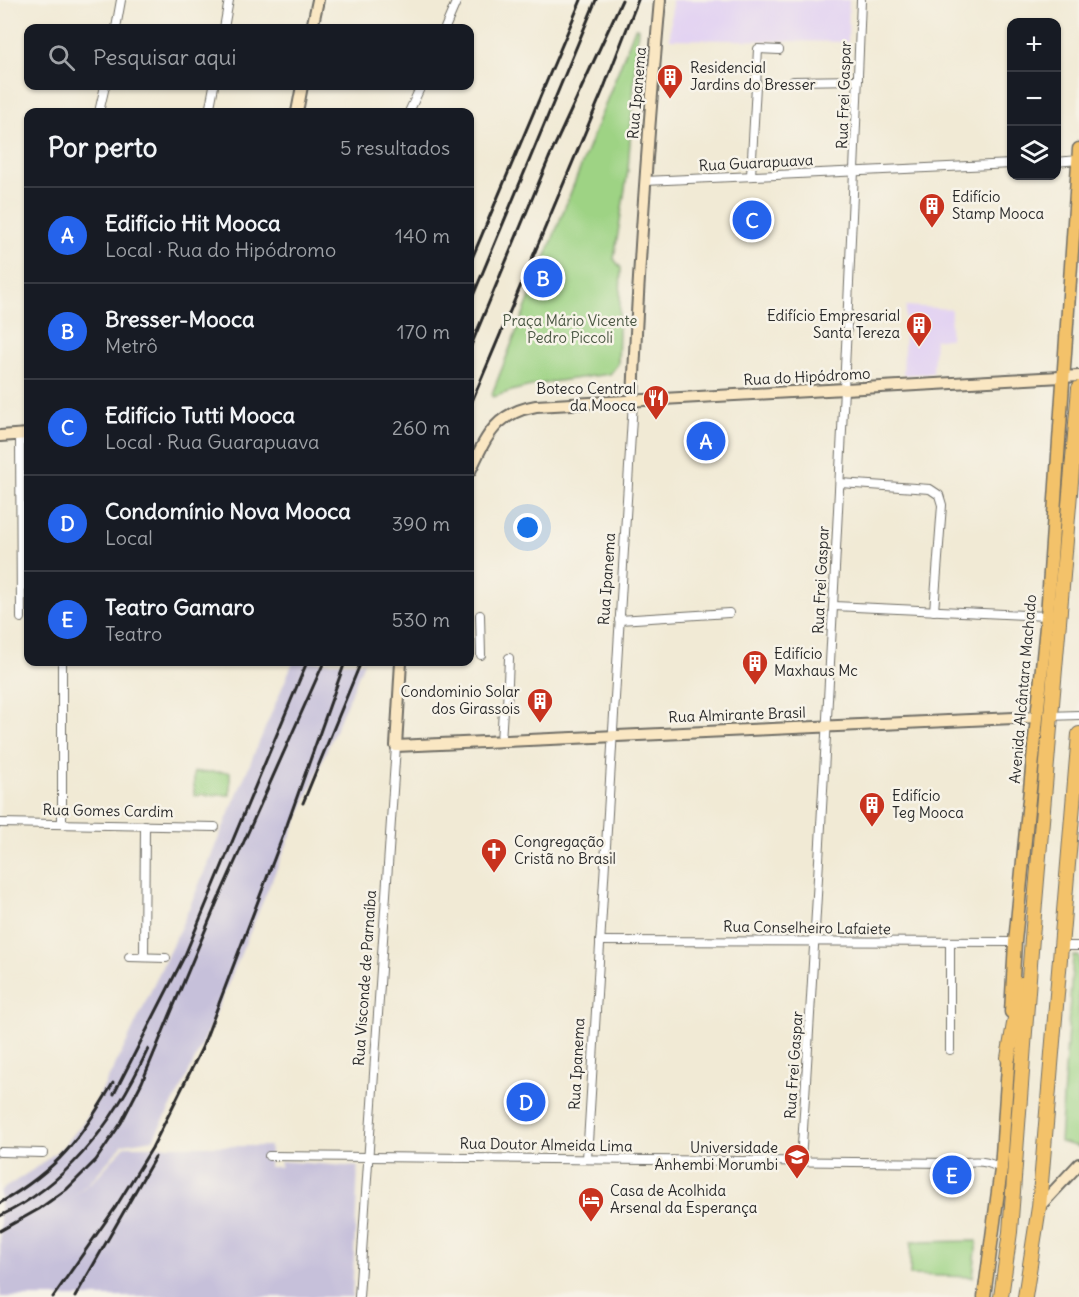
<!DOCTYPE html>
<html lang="pt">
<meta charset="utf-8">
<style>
body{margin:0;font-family:Delius,sans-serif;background:#20242c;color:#f1f3f6}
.controls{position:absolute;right:18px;top:18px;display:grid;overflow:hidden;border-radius:12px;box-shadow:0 2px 4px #0004}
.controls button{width:54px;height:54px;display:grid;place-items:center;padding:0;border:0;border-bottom:2px solid #363941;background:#171b24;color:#f1f3f6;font:30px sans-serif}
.you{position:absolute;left:528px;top:528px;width:21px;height:21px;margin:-15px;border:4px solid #fff;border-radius:50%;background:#1a73e8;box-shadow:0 0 0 9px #1a73e833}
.badge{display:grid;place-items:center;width:39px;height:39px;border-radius:50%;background:#2563eb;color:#fff;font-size:20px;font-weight:700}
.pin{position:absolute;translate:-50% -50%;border:3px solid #fff;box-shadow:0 2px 6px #0006}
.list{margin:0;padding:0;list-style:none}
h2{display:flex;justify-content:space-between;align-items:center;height:78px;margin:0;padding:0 24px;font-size:26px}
h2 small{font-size:20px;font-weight:400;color:#9ea1a6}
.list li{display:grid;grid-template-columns:39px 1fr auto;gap:18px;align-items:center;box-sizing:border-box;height:96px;padding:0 24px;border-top:2px solid #363941}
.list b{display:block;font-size:22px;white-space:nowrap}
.list p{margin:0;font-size:20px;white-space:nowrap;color:#9ea1a6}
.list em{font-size:20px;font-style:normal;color:#9ea1a6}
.icon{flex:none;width:33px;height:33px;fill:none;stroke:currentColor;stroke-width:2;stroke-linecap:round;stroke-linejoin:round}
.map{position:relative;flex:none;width:1079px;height:1297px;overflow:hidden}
.search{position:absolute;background:#171b24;box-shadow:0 2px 4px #0004;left:24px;top:24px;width:450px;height:66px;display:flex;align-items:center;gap:15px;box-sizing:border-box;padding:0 21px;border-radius:12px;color:#9ea1a6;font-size:22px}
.panel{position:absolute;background:#171b24;box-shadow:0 2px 4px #0004;left:24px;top:108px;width:450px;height:558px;border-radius:12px}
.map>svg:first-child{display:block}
.built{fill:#e3d3f2}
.industrial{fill:#c6c0da}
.green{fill:#9ed384;stroke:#647f58;stroke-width:1.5}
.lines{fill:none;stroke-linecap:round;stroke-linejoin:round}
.street-casing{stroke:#706e66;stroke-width:10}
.secondary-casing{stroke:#706e66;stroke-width:14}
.primary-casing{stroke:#706e66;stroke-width:15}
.highway-casing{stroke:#706e66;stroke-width:16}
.street{stroke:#fff;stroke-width:8}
.secondary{stroke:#fae7c3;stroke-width:10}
.primary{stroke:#f3c26a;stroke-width:12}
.highway{stroke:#f3c26a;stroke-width:14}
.rail{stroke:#2b2b2b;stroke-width:3}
.labels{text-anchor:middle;stroke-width:5;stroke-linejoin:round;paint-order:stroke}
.poi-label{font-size:15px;fill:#2b2b2b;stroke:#f7f3e8;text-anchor:start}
.street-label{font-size:15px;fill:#2b2b2b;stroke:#f7f3e8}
.park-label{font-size:15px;fill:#485541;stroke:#f7f3e8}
</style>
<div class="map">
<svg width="1079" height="1297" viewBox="0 0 1079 1297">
<rect width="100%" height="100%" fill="#f7f3e8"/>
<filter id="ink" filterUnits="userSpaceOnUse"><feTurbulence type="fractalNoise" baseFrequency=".0167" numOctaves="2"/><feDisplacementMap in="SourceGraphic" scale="12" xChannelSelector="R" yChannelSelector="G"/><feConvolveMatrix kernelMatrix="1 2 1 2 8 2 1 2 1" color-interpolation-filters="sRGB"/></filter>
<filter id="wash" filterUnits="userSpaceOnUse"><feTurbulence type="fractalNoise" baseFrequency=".008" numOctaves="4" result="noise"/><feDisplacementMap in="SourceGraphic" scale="24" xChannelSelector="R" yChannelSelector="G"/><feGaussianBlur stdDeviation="1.35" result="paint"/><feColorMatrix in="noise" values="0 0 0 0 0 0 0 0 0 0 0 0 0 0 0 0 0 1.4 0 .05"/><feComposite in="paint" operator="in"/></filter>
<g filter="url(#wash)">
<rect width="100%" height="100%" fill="#f1ead5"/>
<g class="built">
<path d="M672 0H849L848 42 670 39Z"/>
<path d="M906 306 951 309 950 339H935L933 373 903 375Z"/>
</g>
<path class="industrial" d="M293 662H364L206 1036 182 1087 153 1139 123 1144 92 1180 72 1197 95 1179 125 1146H270L269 1167H280L281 1161 358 1167 352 1297H0V1191L37 1167 65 1145 89 1115 124 1048 184 920Z"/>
<g class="green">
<path d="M635 28H638L628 170 614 259 621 268 618 364 610 374C570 379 531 383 493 397L492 394Z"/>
<rect x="194" y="772" width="36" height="23"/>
<path d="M1073 956H1079V1147L1060 1142Z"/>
<path d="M977 1241 973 1277 910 1275 911 1242Z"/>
</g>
</g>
<g filter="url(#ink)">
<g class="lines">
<g class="street-casing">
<g id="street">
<path d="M116 28 121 0"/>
<path d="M224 28 229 0"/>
<path d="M445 28 457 0"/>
<path d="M793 81 858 80"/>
<path d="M99 112 105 86"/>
<path d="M209 112 214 86"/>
<path d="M409 112 421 86"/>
<path d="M1056 162 1078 160"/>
<path d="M751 176 758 49 779 50"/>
<path d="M645 181 1012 164"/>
<path d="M20 435 21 618"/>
<path d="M840 483 930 489 939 495 942 505 934 611"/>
<path d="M834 606 1047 616"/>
<path d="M480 615 481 655"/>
<path d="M619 620 729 613"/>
<path d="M1048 716 1079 715"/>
<path d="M501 741 503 710 507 707 509 658"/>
<path d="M0 823 215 827"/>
<path d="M62 824V662"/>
<path d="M600 941 1015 942"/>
<path d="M1061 946H1079"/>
<path d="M129 957 166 958"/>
<path d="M144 957 145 825"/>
<path d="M950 1050V943"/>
<path d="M0 1152 43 1153"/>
<path d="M269 1156 952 1163C971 1162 984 1158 1001 1169"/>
<path d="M587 1159 633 401"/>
<path d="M801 1162C825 775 846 388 861 0"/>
<path d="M359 1297 396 746"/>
</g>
</g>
<g class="secondary-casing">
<g id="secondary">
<path d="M312 28 318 0"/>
<path d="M297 112 302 86"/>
<path d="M633 401C638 267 648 134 660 0"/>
<path d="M0 436 28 434"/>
<path d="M470 471C486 437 495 413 536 406L1079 376"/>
<path d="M401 662 396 746 1037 717"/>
<path d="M1039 1207 1079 1164"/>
</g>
</g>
<g class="primary-casing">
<g id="primary">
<path d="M1011 1012 1015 942 1047 616 1079 149"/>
<path d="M984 1297 1001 1169 1009 1051"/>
</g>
</g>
<g class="highway-casing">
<g id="highway">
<path d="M1008 1058 1021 984"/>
<path d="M1001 1297 1010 1232 1032 938 1079 388"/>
<path d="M1025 1297 1039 1207 1079 734"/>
</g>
</g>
<use href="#street" class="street"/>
<use href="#secondary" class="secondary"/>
<use href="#primary" class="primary"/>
<use href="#highway" class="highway"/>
<g class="rail">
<path d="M470 263 581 0"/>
<path d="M470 303 596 0"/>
<path d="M470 348 549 158 622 0"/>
<path d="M470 406 603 90 638 0"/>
<path d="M303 803 361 662"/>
<path d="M114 1094 185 955 307 662"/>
<path d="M0 1203C58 1169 80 1140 113 1083"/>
<path d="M0 1216C70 1183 117 1117 148 1049"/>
<path d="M0 1231 39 1209 67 1189 96 1160 121 1123 142 1082 217 902 324 662"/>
<path d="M53 1297 115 1208 152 1148 202 1048 287 825 345 662"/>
<path d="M75 1297 155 1157"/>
</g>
</g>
</g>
<defs>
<g id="building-pin" transform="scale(1.35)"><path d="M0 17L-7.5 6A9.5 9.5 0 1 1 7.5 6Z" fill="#c8321e" stroke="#f7f3e8"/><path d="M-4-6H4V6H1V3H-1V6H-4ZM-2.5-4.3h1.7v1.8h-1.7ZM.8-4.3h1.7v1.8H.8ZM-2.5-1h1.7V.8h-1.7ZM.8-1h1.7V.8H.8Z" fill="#fff"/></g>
<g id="restaurant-pin" transform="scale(1.35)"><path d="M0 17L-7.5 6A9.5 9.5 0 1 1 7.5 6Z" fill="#c8321e" stroke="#f7f3e8"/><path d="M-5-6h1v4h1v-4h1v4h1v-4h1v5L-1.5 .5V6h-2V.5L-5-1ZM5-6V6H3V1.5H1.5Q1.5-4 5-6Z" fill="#fff"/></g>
<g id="church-pin" transform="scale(1.35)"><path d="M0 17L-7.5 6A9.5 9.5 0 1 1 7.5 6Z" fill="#c8321e" stroke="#f7f3e8"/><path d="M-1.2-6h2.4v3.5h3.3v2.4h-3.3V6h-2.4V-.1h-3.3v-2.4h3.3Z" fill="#fff"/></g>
<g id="university-pin" transform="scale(1.35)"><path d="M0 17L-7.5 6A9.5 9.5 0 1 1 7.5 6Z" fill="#c8321e" stroke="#f7f3e8"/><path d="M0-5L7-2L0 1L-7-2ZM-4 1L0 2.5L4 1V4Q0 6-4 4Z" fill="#fff"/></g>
<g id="hotel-pin" transform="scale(1.35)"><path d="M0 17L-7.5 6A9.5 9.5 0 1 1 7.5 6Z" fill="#c8321e" stroke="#f7f3e8"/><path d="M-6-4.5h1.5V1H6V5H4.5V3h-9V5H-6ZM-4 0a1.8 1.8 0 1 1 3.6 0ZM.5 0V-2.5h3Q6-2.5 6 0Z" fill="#fff"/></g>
</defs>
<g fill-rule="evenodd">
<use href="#building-pin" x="670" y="77"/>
<use href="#building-pin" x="932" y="206"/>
<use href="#building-pin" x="919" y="325"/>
<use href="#restaurant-pin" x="656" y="398"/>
<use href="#building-pin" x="755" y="663"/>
<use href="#building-pin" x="540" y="701"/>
<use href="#building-pin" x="872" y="805"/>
<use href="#church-pin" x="494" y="851"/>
<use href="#university-pin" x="797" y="1157"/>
<use href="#hotel-pin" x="591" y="1200"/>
</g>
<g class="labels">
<g class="poi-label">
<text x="690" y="73">Residencial<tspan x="690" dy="17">Jardins do Bresser</tspan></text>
<text x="952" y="202">Edifício<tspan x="952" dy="17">Stamp Mooca</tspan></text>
<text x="900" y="321" text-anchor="end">Edifício Empresarial<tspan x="900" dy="17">Santa Tereza</tspan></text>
<text x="636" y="394" text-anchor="end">Boteco Central<tspan x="636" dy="17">da Mooca</tspan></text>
<text x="774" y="659">Edifício<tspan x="774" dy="17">Maxhaus Mc</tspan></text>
<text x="520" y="697" text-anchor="end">Condominio Solar<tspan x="520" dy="17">dos Girassois</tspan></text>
<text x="892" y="801">Edifício<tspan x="892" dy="17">Teg Mooca</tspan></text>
<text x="514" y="847">Congregação<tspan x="514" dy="17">Cristã no Brasil</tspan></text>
<text x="778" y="1153" text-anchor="end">Universidade<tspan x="778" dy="17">Anhembi Morumbi</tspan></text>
<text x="610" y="1196">Casa de Acolhida<tspan x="610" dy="17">Arsenal da Esperança</tspan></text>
</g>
<g class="street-label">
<text transform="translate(637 93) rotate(-85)" y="5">Rua Ipanema</text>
<text transform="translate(844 95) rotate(-88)" y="5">Rua Frei Gaspar</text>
<text transform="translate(756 163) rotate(-3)" y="5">Rua Guarapuava</text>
<text transform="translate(807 377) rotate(-3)" y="5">Rua do Hipódromo</text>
<text transform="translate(607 579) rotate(-86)" y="5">Rua Ipanema</text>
<text transform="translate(821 580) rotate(-87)" y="5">Rua Frei Gaspar</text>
<text transform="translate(1023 689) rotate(-85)" y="5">Avenida Alcântara Machado</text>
<text transform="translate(737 715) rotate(-2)" y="5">Rua Almirante Brasil</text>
<text transform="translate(108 811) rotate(1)" y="5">Rua Gomes Cardim</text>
<text transform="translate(807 928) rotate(1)" y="5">Rua Conselheiro Lafaiete</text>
<text transform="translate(365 978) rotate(-86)" y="5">Rua Visconde de Parnaíba</text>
<text transform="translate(577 1064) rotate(-87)" y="5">Rua Ipanema</text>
<text transform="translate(794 1065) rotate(-86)" y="5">Rua Frei Gaspar</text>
<text transform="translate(546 1145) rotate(1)" y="5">Rua Doutor Almeida Lima</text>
</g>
<g class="park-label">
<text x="570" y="326">Praça Mário Vicente<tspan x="570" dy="17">Pedro Piccoli</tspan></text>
</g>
</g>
</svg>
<div class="controls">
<button>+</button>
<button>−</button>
<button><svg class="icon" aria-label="layers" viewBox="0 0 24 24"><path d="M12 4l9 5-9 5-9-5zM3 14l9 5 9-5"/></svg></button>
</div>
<div class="you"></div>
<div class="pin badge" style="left:706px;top:441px">A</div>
<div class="pin badge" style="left:543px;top:278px">B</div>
<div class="pin badge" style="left:752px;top:220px">C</div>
<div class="pin badge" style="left:526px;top:1102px">D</div>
<div class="pin badge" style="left:952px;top:1175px">E</div>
<div class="search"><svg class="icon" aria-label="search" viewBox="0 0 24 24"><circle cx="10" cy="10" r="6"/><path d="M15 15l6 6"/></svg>Pesquisar aqui</div>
<section class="panel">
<h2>Por perto<small>5 resultados</small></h2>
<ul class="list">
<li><span class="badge">A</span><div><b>Edifício Hit Mooca</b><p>Local · Rua do Hipódromo</p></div><em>140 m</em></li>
<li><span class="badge">B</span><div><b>Bresser-Mooca</b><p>Metrô</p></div><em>170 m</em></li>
<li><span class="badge">C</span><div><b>Edifício Tutti Mooca</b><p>Local · Rua Guarapuava</p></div><em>260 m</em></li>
<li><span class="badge">D</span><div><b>Condomínio Nova Mooca</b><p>Local</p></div><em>390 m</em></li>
<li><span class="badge">E</span><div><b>Teatro Gamaro</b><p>Teatro</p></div><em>530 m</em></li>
</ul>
</section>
</div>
